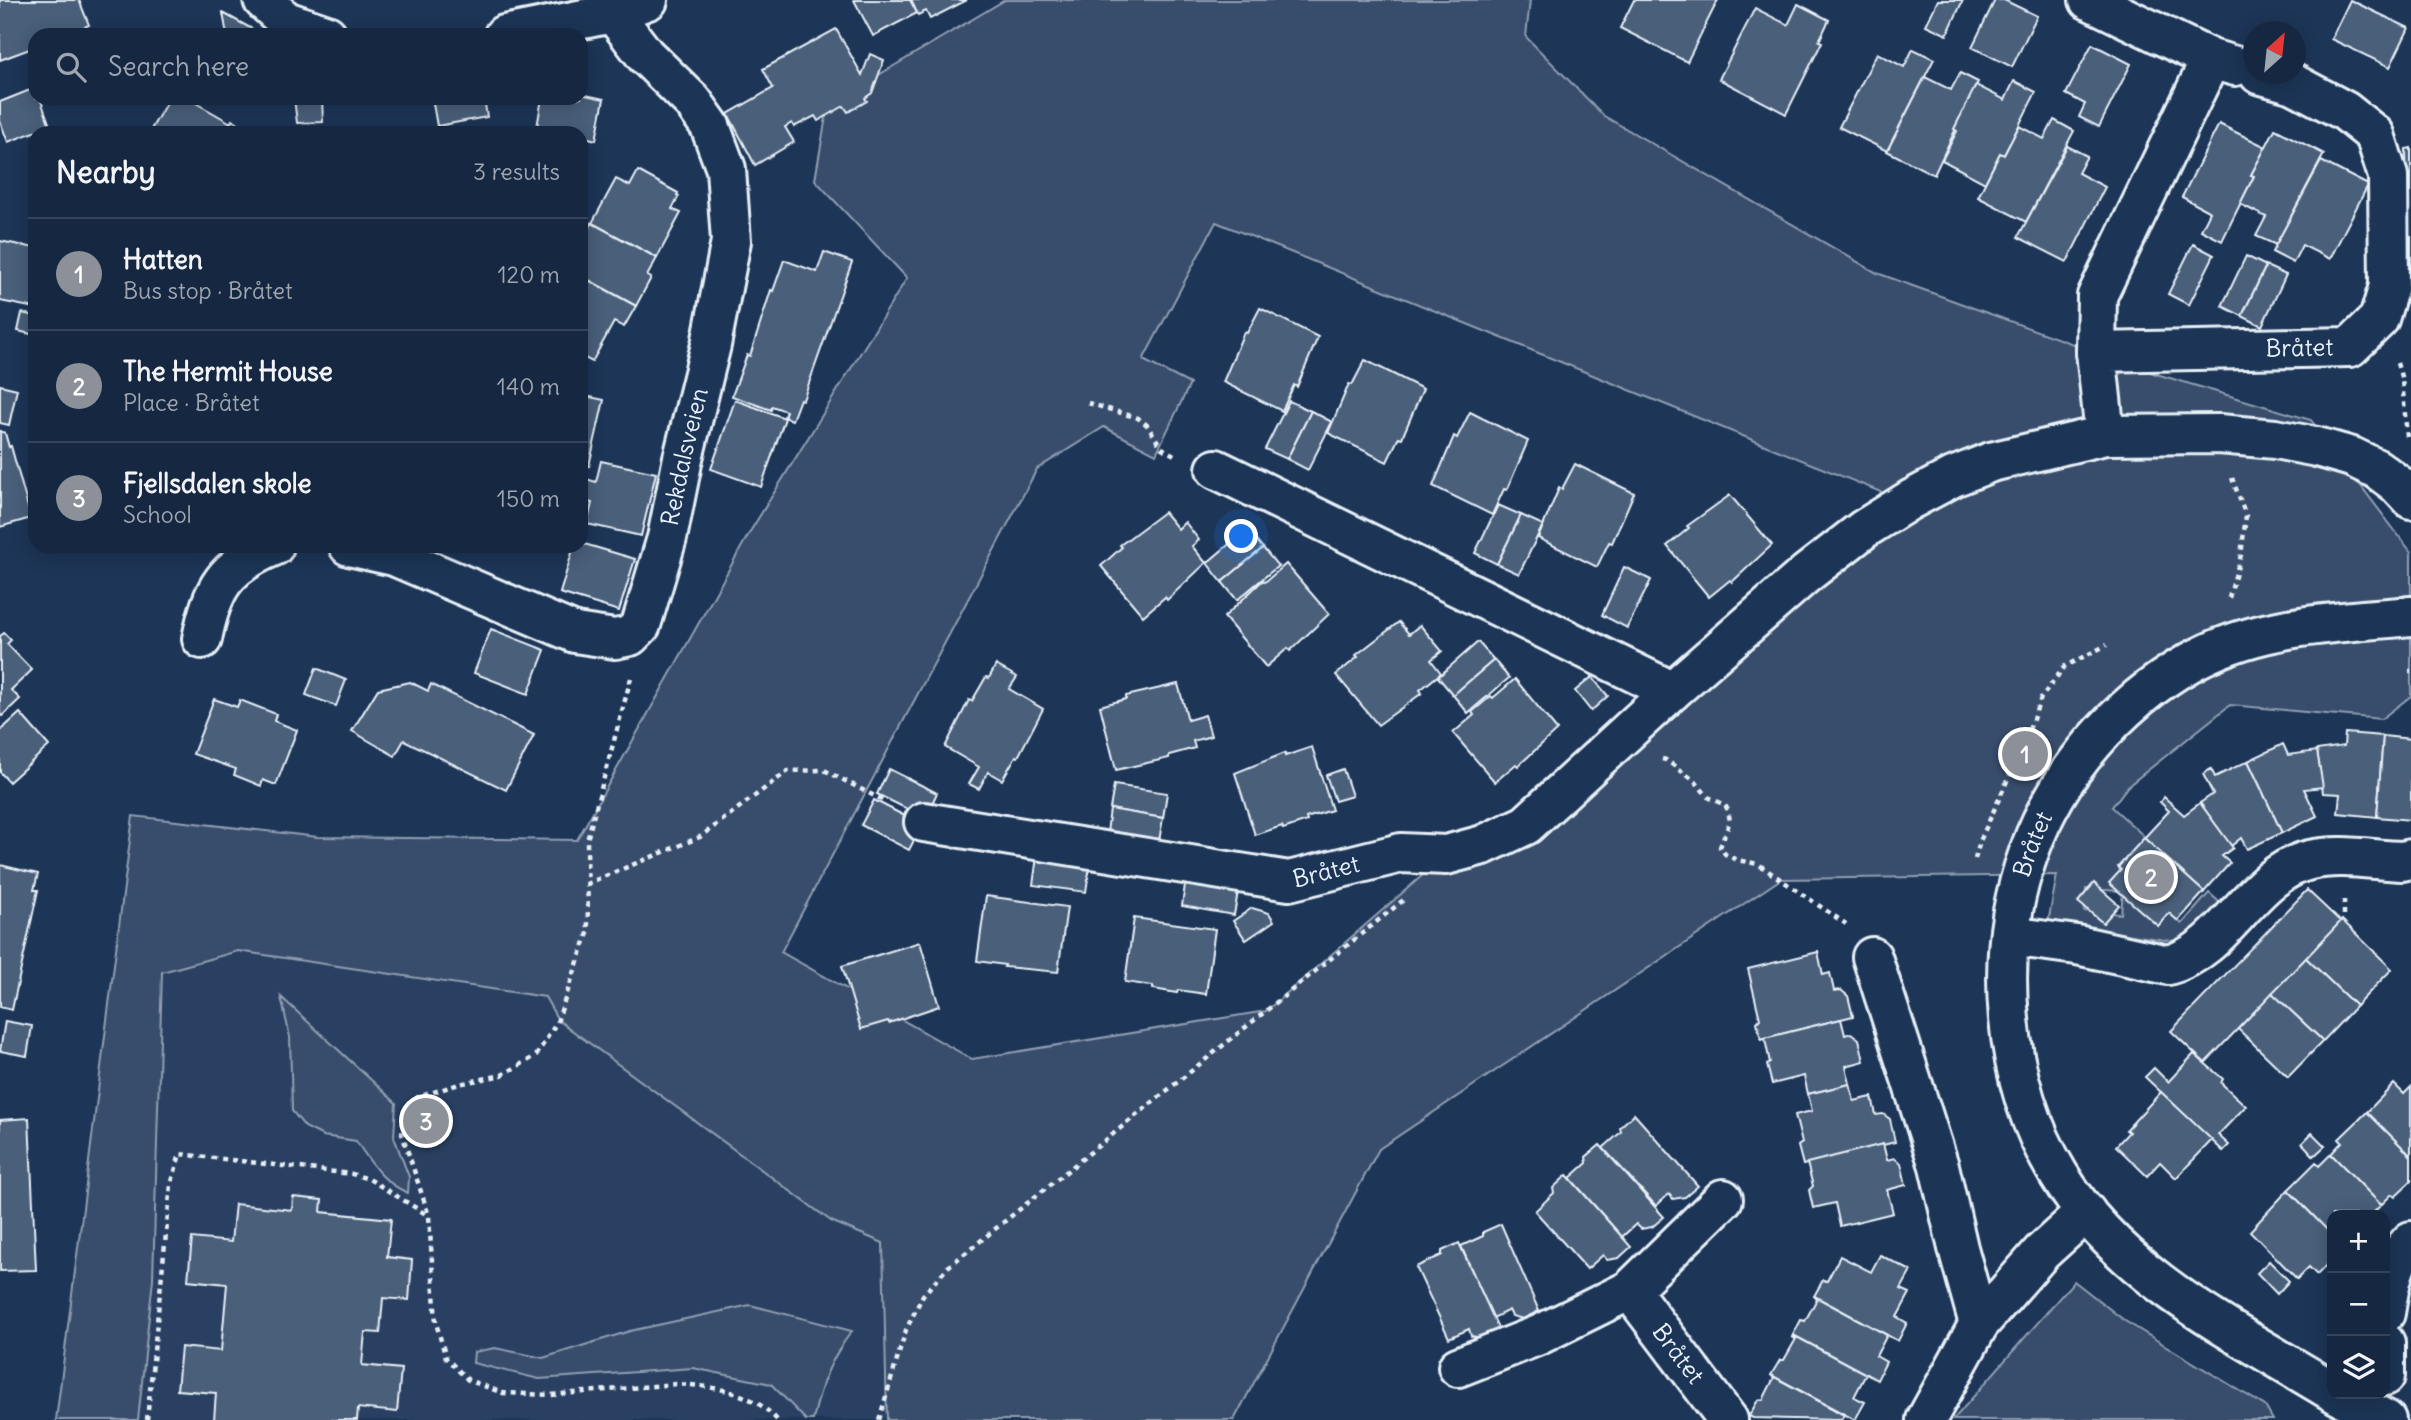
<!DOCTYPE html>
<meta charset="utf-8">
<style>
body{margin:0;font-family:Delius,sans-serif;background:#1f3048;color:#f1f3f6}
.controls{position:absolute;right:21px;bottom:21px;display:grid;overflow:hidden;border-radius:14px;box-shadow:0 4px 18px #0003}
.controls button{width:63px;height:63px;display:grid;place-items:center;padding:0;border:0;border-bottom:2px solid #35445a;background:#162841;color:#f1f3f6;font:35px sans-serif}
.compass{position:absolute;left:2243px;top:21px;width:63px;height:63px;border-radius:50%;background:#162841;box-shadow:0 4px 18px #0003;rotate:27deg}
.you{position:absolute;left:1242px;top:537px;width:24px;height:24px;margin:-18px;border:5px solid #fff;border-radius:50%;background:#1a73e8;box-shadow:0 0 0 10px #1a73e833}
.badge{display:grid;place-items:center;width:46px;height:46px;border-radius:50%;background:#8c9099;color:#fff;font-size:23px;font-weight:700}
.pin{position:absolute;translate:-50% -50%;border:4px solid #fff;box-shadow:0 2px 7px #0006}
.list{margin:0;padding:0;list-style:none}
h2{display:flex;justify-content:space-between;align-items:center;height:91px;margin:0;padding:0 28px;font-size:30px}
h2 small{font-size:23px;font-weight:400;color:#9ea6b1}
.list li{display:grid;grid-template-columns:46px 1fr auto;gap:21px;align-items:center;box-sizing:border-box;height:112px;padding:0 28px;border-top:2px solid #35445a}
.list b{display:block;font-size:26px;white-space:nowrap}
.list p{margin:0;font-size:23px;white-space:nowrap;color:#9ea6b1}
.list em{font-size:23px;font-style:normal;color:#9ea6b1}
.icon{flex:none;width:38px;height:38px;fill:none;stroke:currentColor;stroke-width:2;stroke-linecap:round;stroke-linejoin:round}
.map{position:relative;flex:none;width:2411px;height:1420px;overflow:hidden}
.search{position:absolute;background:#162841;box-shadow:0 4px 18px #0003;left:28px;top:28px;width:560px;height:77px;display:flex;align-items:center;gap:18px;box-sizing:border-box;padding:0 24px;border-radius:21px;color:#9ea6b1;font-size:26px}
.panel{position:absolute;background:#162841;box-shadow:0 4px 18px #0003;left:28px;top:126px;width:560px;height:427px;border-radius:21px}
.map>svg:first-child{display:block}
.built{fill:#2a4162}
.green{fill:#374d6c;stroke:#909fb2;stroke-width:2;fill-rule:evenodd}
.building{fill:#495e7a;stroke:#e8f1f8;stroke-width:2}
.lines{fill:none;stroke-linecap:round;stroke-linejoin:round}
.minor-casing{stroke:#e8f1f8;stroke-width:44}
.major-casing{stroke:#e8f1f8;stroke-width:44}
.path{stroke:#e8f1f8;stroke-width:4.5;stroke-dasharray:5 5;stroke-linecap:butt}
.minor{stroke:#1d3557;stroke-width:38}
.major{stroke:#1d3557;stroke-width:38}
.labels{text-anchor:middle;stroke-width:5;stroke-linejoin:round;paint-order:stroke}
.street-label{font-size:24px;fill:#e8f1f8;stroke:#1d3557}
</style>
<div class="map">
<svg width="2411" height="1420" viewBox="0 0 2411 1420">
<rect width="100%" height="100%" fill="#1d3557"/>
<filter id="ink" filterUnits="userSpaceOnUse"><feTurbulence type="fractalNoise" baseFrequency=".0143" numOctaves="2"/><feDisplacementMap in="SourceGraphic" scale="14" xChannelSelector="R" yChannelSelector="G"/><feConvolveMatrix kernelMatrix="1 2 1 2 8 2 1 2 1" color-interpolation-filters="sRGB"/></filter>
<g filter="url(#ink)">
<path class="built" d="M238 951 545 997 558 1020 830 1221 884 1243 887 1420H138L153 1279 162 972Z"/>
<g class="green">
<path d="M1005 0H1530L1526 37 1604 116 1877 273 2153 373 2311 420 2411 552V696L2381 719 2230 705 2128 786 2112 807 2146 838 2120 869 2182 924 2209 893 2225 907 2179 942 2048 923 2057 875 1781 879 1379 1149 1234 1420H887L883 1243 831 1221 558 1020 545 997 238 951 162 972 153 1279 138 1420H56L133 816 318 837 577 840 751 530 907 278 815 180 828 105ZM1216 222 1903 501 1526 825 1446 855 1266 1011 972 1059 781 952 1037 469 1104 427 1156 454 1190 384 1143 360ZM2086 889 2123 891 2121 914 2084 911Z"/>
<path d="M281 997 396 1103 394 1137 409 1177 408 1193C382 1182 371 1163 356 1141L323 1136 305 1127 292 1111 290 1037Z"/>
<path d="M2074 1281 2125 1321 2265 1406 2273 1420H1953Z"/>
<path d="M750 1305 852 1331C829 1361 821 1384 813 1420H806L771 1384 693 1368 539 1379 473 1363 474 1352 495 1348 543 1358 630 1331Z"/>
</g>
<g class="building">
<path d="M0 0H79L89 25 65 35H35V47L0 60Z"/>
<path d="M854 0H910L917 13 873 36Z"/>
<path d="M911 0H967L930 19 926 11 918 15Z"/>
<path d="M1634 0H1718L1687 62 1620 28Z"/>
<path d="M1938 0H1963L1947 35 1926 25Z"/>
<path d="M1995 0H2004L2037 16 2012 67 1972 47Z"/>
<path d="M2350 0 2409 28 2390 67 2331 39Z"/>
<path d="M1798 4 1829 20 1819 41 1822 42 1786 114 1719 79 1755 8 1788 25Z"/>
<path d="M223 13 263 35H227Z"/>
<path d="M836 29 862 75 870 54 884 60 872 93 865 98 867 101 848 112 844 106 818 121 815 116 794 127 792 123 785 127 794 142 755 165 728 114 773 88 763 69Z"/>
<path d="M2092 44 2131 64 2099 127 2079 117 2085 104 2066 94Z"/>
<path d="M1913 49 1934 59 1887 151 1839 127 1877 53 1904 67Z"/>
<path d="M1960 73 1978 82 1934 175 1887 151 1925 77 1951 90Z"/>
<path d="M2014 81 2036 92 2004 155 2000 153 1985 183 1942 160 1957 131 1954 129 1976 85 2005 100Z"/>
<path d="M35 88V98H40L50 126 8 142 0 121V102Z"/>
<path d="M581 94 604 99 596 140 581 136V133H564L537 127 542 98H581Z"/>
<path d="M169 98H187L231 123 225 133H149Z"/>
<path d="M294 98H322L323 122 297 123Z"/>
<path d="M432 98H484L487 117 437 126Z"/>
<path d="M232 120 254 133H225Z"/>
<path d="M2054 120 2074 131 2026 222 1978 197 2000 153 2004 155 2019 126 2044 139Z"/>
<path d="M2219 124 2266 147 2251 175 2254 176 2222 241 2201 230 2210 212 2182 197Z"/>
<path d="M2275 129 2324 154 2276 245 2256 236 2266 217 2240 204 2254 176 2251 175Z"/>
<path d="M2067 146 2087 156 2078 173 2105 187 2067 262 2018 237Z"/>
<path d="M2411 148V192H2407L2406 149Z"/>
<path d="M2321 161 2368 185 2330 259 2302 245 2293 263 2272 252Z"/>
<path d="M638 171 678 193 677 195 679 196 672 209 681 213 657 258 592 223 616 179 630 186Z"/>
<path d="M592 223 657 258 647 276 651 278 636 306 581 276V243Z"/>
<path d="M2408 236H2411V280H2409Z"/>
<path d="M0 241 35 248V308L0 301Z"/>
<path d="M2193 244 2214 255 2189 305 2168 294Z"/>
<path d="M824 252 852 262 803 400 800 399 792 420 784 417 786 411 772 406 771 410 732 396 747 355 750 356 771 290 773 291 784 260 817 272Z"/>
<path d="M2246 256 2266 266 2242 316 2222 306Z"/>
<path d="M2266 266 2286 275 2262 326 2242 316Z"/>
<path d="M581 276 636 306 624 327 614 322 592 362 581 356Z"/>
<path d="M1260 308 1318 337 1297 387 1294 385 1282 411 1223 382 1244 332 1247 333Z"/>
<path d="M22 313 35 316V335L18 331Z"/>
<path d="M1365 360 1423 389 1402 438 1399 437 1387 462 1328 433 1349 384 1352 385Z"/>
<path d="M0 385 17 389 9 425 0 423Z"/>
<path d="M581 395 604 400 589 466 581 464Z"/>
<path d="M735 400 785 418 761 487 711 469Z"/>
<path d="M1289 401 1311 411 1287 459 1265 449Z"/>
<path d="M1311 411 1332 422 1308 470 1287 459Z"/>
<path d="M1470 412 1528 441 1507 490 1504 489 1492 515 1433 486 1454 436 1457 438Z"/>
<path d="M0 431 5 433 9 447 11 446 31 518 0 527Z"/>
<path d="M601 461 656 473 641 536 587 524 592 503 581 500V485L583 478 596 482Z"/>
<path d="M1575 464 1634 493 1612 543 1609 542 1597 567 1538 538 1559 488 1562 489Z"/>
<path d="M1730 495 1772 545 1732 582 1730 580 1709 597 1667 546 1689 528 1687 526Z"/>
<path d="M1498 505 1521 515 1497 564 1475 553Z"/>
<path d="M1164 512 1178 529 1185 522 1199 540 1192 546 1206 563 1167 600 1165 597 1143 616 1101 566 1122 547 1120 545Z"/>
<path d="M1521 515 1543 525 1519 574 1497 564Z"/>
<path d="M1247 529 1263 548 1222 582 1207 563Z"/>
<path d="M581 543 635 559 619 611 560 593 574 546H581Z"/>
<path d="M171 546H200L199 551Z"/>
<path d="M1263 548 1278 566 1237 600 1222 582Z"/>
<path d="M1286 564 1329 614 1290 651 1288 648 1266 667 1224 617 1263 580 1265 582Z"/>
<path d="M1624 567 1651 580 1627 628 1602 615Z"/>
<path d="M1399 622 1409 634 1420 625 1442 651 1431 660 1441 673 1420 690 1422 693 1378 725 1336 675 1358 657 1356 655Z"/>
<path d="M491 629 545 650 528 694 474 673Z"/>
<path d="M4 633 11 640 7 644 32 670 11 690 20 699 2 716 0 714V636Z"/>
<path d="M1478 642 1494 660 1453 695 1438 677Z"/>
<path d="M1494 660 1509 678 1468 713 1453 695Z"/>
<path d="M996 665 1017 677 1009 689 1043 709 1018 757 1016 756 1002 780 988 772 979 789 969 784 979 767 945 747 969 700 972 701 986 677 989 678Z"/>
<path d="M316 668 346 680 336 706 306 695Z"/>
<path d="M1592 677 1608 696 1591 711 1575 691Z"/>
<path d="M1515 679 1557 730 1518 766 1516 764 1495 782 1453 733 1474 715 1472 712 1491 696 1493 698Z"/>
<path d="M410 682 428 691 431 684 534 735 506 790 404 740 395 756 352 731 378 689Z"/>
<path d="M1178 684 1188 720 1205 715 1211 736 1193 741 1195 748 1169 755V758L1116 770 1100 706 1126 699V696Z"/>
<path d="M214 699 237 707 240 700 276 714 274 721 297 730 276 785 263 780 261 786 234 775 236 769 193 754Z"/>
<path d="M20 713 49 746 9 782 0 772V731Z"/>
<path d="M2345 733 2383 736 2377 817 2338 813 2340 794 2323 793 2317 750 2344 746Z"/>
<path d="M2383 736 2411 739V820L2377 817Z"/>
<path d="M2283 744 2288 755 2317 751 2323 787 2304 789 2317 816 2282 833 2248 761Z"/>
<path d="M1312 747 1332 810 1306 818 1307 821 1283 829 1282 826 1255 835 1235 773 1285 753V756Z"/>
<path d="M2248 761 2282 833 2247 849 2241 838 2231 846 2200 803 2213 794 2203 774 2211 769 2215 777Z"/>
<path d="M889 769 937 793 925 818 877 794Z"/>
<path d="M1343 769 1352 796 1335 801 1326 775Z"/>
<path d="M1114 785 1167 793 1163 818 1110 809Z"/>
<path d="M2164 797 2184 815 2200 803 2233 848 2222 856 2230 863 2204 892 2144 838 2169 811 2160 802Z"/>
<path d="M874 800 922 825 909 850 861 825Z"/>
<path d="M1110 809 1163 818 1159 841 1107 833Z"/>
<path d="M2144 838 2204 892 2178 921 2169 913 2158 926 2109 883 2121 870 2118 867Z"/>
<path d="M1037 857 1090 865 1086 892 1033 885Z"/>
<path d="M0 865 38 874 34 890H38L12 1010 0 1007Z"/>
<path d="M1186 878 1239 886 1234 915 1182 906Z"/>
<path d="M2094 883 2119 905 2103 923 2078 902Z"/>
<path d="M2307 890 2341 922 2205 1063 2171 1031Z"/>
<path d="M986 896 1067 907 1058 972 1004 967 1005 965 977 961Z"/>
<path d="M1252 908 1269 913 1274 921 1246 940 1233 921Z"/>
<path d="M1134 918 1215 929 1206 994 1178 990 1177 993 1153 989V986L1125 982Z"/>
<path d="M2342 920 2392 969 2356 1006 2306 958Z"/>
<path d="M920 942 939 1006 889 1023 888 1021 861 1029 842 966Z"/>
<path d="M1818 952 1823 975 1830 973 1834 991 1841 990 1848 996 1853 1016 1761 1039 1757 1022 1760 1019 1748 969Z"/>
<path d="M2306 958 2356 1006 2323 1041 2272 993Z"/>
<path d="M2272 993 2323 1041 2288 1077 2238 1029Z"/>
<path d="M1841 1019 1845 1035 1851 1033 1859 1039 1864 1061 1846 1066 1850 1084 1808 1094 1804 1076 1772 1084 1767 1065 1770 1063 1765 1039H1761Z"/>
<path d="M5 1021 32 1026 27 1056 0 1051Z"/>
<path d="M2194 1054 2223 1079 2221 1083 2246 1106 2218 1135 2229 1145 2223 1151 2145 1077 2154 1068 2168 1082Z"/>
<path d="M1850 1084 1854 1101 1872 1097 1876 1115 1883 1114 1890 1119 1895 1142 1803 1165 1798 1146 1802 1143 1795 1115 1812 1111 1808 1094Z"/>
<path d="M2394 1084 2404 1094 2411 1087V1156L2367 1112Z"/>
<path d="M2161 1092 2212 1140 2176 1178 2160 1162 2147 1176 2116 1146 2129 1132 2126 1130Z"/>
<path d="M2367 1112 2411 1156V1181L2395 1196 2392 1194 2381 1205 2331 1154 2342 1142 2339 1139Z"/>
<path d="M1634 1114 1698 1186 1685 1197 1673 1199 1669 1194 1656 1206 1603 1148 1621 1132 1620 1127Z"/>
<path d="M29 1118 36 1270 0 1271V1120Z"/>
<path d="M2312 1133 2325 1146 2314 1156 2302 1143Z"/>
<path d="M1883 1144 1887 1160 1894 1158 1901 1163 1906 1185 1887 1190 1893 1213 1840 1226 1835 1203 1813 1208 1809 1190 1813 1186 1807 1163Z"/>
<path d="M1600 1145 1664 1217 1652 1227 1641 1229 1636 1224 1622 1237 1570 1178 1587 1163 1586 1157Z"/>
<path d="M2331 1154 2381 1205 2371 1215H2332V1235L2288 1190 2316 1162 2319 1166Z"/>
<path d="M1567 1175 1631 1247 1619 1258 1607 1260 1603 1255 1587 1269 1535 1211 1554 1193 1553 1188Z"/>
<path d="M2288 1190 2332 1235V1259L2317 1275 2309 1267 2297 1279 2250 1231Z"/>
<path d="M293 1197 322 1200 321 1212 391 1219 387 1257 412 1260 409 1300 383 1298 380 1333 365 1332 362 1365 401 1369 397 1412 358 1408 357 1420H214L216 1393 177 1390 181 1347 221 1351 227 1284 188 1280 192 1238 231 1242 235 1204 292 1210Z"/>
<path d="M1501 1224 1539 1311 1523 1319 1512 1316 1509 1310 1493 1318 1461 1246 1483 1236V1232Z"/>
<path d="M1459 1243 1499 1330 1482 1338 1471 1336 1469 1329 1449 1338 1416 1267 1442 1255V1251Z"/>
<path d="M1880 1255 1911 1271 1901 1289 1910 1293 1897 1317 1907 1323 1898 1341 1814 1296 1823 1280 1827 1281 1840 1256 1871 1272Z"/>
<path d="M2269 1261 2289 1281 2277 1294 2257 1273Z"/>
<path d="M1814 1296 1887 1335 1876 1356 1886 1362 1877 1380 1793 1335 1801 1320 1805 1321 1817 1299Z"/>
<path d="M1793 1335 1866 1374 1854 1397 1865 1402 1855 1420 1771 1375 1780 1360H1784L1796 1339 1792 1337Z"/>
<path d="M1771 1375 1844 1415 1841 1420 1753 1418 1749 1416 1758 1400H1763L1774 1378Z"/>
</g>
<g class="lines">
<g class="minor-casing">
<g id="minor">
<path d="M263 0 286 21 327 35"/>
<path d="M2089 0 2211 59 2235 66"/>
<path d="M504 35 613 13 648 0"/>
<path d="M2096 352 2097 296 2211 59"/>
<path id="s1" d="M2105 435 2096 352 2350 347 2379 319 2389 286 2388 176 2375 135 2345 111 2294 84 2259 74"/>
<path d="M1216 469 1672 691"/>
<path id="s2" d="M349 546 394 556 575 633 615 639 630 636 641 625 667 538 683 458 711 345 731 241 726 169 710 126 693 102 645 55 613 13"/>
<path d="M202 639C212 588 225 566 274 546"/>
<path id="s3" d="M924 822 1289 881 1401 853 1446 855 1483 845 1526 825 1672 691 1806 574 1864 529 1910 500 1953 477 1991 462 2105 435 2219 434 2275 439 2317 447 2352 457 2377 469 2397 484 2411 499"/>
<path d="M2010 936 2077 945 2168 965C2227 950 2250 874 2310 860 2339 853 2373 860 2402 861L2411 859"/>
<path d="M1872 957 1939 1166 1958 1248 1979 1324"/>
<path id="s4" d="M1630 1290 1728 1420"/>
<path d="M2385 1313C2389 1288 2393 1259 2411 1241"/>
<path d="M2385 1343V1376"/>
<path d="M1458 1367 1539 1335 1630 1290 1723 1199"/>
<path d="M1926 1420 1979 1324 2042 1252 2086 1212"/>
</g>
</g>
<g class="major-casing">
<g id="major">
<path id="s5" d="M2332 1391C2234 1331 2121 1277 2059 1175 2002 1082 1992 953 2029 852 2056 775 2118 703 2189 663 2256 624 2336 623 2411 616"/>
<path d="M2337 1394 2386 1420"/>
</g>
</g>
<g class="path">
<path d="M2397 363 2402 380 2407 437"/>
<path d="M1088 403 1138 418 1147 425 1162 448 1176 456"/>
<path d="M2229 598 2241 555 2246 516 2232 478"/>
<path d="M2409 671H2411"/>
<path d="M631 678 587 840 588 933 557 1022 536 1056 502 1075 459 1084 418 1097 404 1115 402 1134 429 1216 436 1323 446 1358 468 1380 503 1393 551 1395 676 1384C711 1386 753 1391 777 1420"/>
<path d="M1662 759 1666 760 1695 781 1708 797 1725 805 1728 810 1730 821 1720 847 1725 854 1737 860 1758 864 1846 924"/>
<path d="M1975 859 1980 841 2022 748 2041 698 2065 666 2107 645"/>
<path d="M586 884 700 837 788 771 824 770 886 802"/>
<path d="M2344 900V917"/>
<path d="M147 1420 171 1185 180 1154 352 1174 369 1179 429 1216"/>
<path d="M879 1420 906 1330 923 1295 948 1267 1406 898"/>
</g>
<use href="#minor" class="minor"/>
<use href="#major" class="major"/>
</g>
</g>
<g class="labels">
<g class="street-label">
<text dy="8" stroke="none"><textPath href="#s1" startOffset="287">Bråtet</textPath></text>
<text dy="8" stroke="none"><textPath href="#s2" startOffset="488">Rekdalsveien</textPath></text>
<text dy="8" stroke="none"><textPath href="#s5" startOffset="695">Bråtet</textPath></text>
<text dy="8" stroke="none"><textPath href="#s3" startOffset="408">Bråtet</textPath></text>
<text dy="8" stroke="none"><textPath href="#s4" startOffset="80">Bråtet</textPath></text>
</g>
</g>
</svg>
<div class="controls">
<button>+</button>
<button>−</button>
<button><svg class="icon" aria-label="layers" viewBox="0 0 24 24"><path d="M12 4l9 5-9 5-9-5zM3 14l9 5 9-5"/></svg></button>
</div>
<svg class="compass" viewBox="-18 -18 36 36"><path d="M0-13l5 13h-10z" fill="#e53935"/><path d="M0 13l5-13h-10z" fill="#9ea6b1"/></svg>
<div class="you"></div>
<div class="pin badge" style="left:2025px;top:754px">1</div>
<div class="pin badge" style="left:2151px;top:877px">2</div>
<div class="pin badge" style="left:426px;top:1121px">3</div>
<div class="search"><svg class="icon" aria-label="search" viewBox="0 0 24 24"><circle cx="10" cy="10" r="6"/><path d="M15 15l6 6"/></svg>Search here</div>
<section class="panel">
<h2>Nearby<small>3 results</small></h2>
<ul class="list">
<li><span class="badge">1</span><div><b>Hatten</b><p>Bus stop · Bråtet</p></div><em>120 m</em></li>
<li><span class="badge">2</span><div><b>The Hermit House</b><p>Place · Bråtet</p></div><em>140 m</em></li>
<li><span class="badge">3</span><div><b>Fjellsdalen skole</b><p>School</p></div><em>150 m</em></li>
</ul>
</section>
</div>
